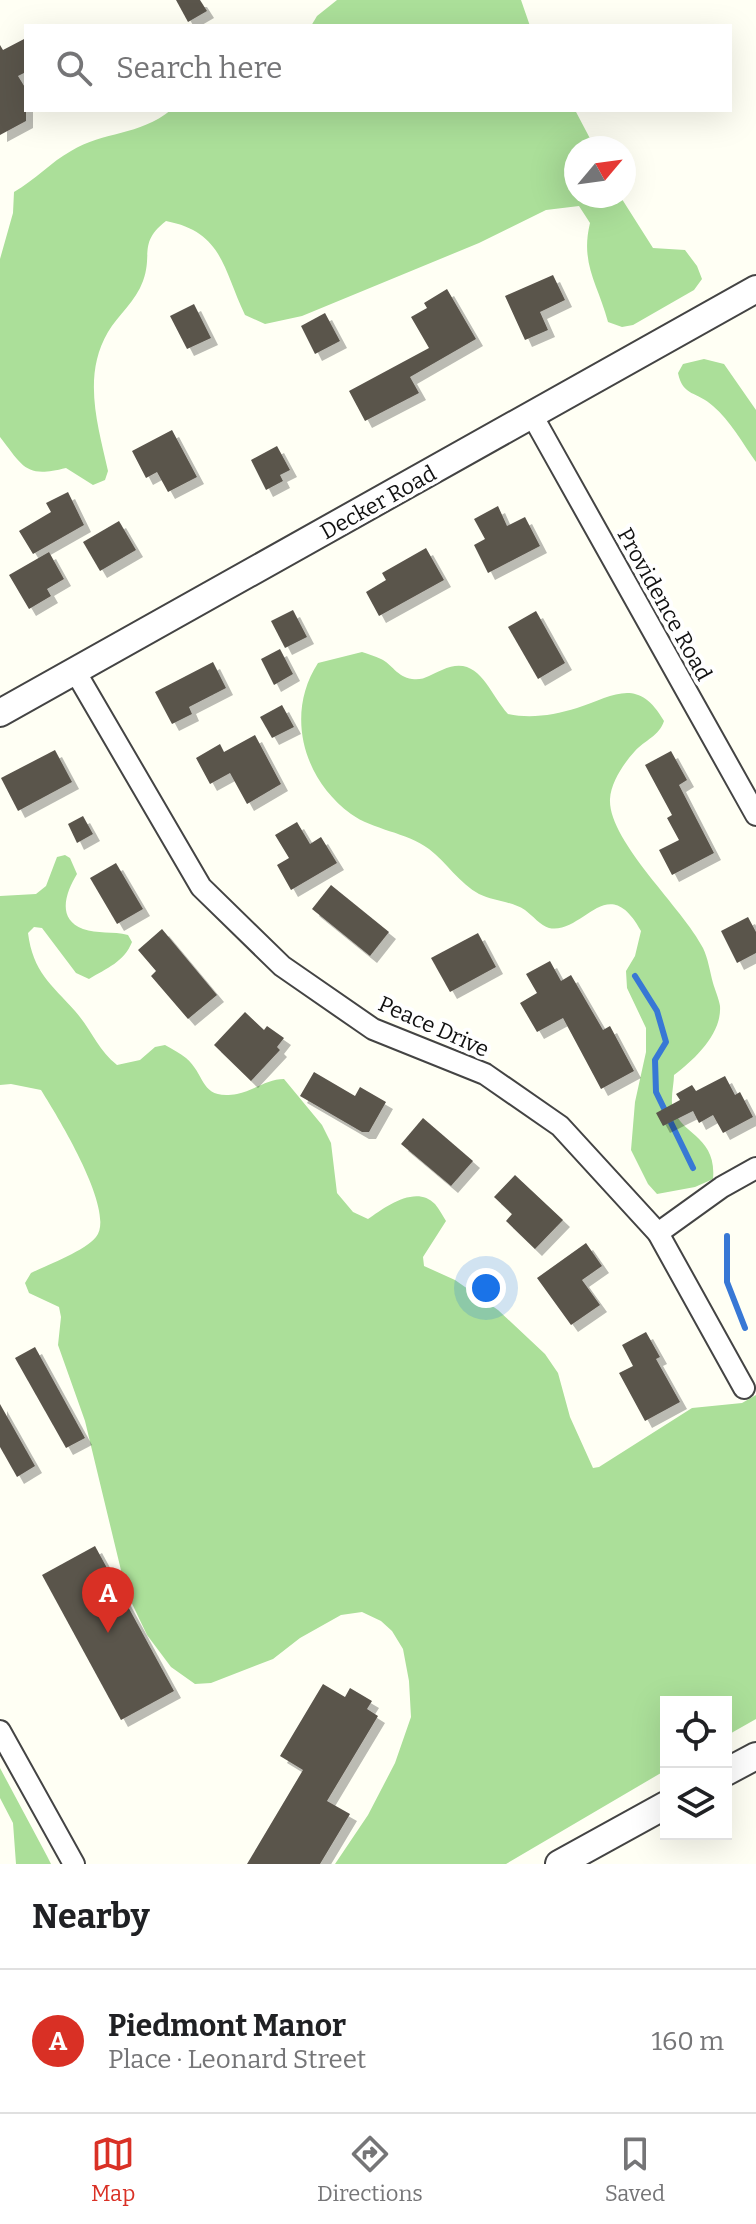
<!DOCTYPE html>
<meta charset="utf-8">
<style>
body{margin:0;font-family:Bitter,serif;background:#f2f2f2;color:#202124}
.controls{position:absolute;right:24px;bottom:24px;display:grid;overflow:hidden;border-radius:0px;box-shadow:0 8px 32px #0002}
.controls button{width:72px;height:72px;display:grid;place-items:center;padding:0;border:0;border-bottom:2px solid #e0e0e0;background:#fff;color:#202124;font:40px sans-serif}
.compass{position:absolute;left:564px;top:136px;width:72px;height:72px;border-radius:50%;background:#fff;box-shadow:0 8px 32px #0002;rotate:61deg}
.you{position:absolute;left:486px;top:1288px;width:28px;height:28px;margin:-20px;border:6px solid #fff;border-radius:50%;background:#1a73e8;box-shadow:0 0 0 12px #1a73e833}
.badge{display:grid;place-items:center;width:52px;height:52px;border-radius:50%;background:#d93025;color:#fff;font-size:26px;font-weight:700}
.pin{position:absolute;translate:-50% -66px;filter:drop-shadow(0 2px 4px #0008)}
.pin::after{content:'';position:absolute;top:42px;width:28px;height:24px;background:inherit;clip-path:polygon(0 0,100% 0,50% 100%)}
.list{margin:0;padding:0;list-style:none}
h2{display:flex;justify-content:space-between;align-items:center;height:104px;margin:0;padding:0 32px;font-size:34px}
h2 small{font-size:26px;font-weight:400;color:#757577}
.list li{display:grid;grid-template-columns:52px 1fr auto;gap:24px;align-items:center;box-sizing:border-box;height:144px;padding:0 32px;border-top:2px solid #e0e0e0}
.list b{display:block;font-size:30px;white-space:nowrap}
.list p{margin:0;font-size:26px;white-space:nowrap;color:#757577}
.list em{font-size:26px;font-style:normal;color:#757577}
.icon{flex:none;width:44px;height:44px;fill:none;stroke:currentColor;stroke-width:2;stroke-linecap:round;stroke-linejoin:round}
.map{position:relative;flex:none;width:756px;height:1864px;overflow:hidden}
.search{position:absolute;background:#fff;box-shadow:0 8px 32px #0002;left:24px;right:24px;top:24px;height:88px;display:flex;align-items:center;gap:20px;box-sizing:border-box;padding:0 28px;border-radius:0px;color:#757577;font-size:30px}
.sheet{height:248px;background:#fff}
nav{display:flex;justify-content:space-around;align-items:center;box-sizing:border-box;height:112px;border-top:2px solid #e0e0e0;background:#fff;font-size:22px;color:#757577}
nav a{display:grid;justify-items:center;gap:4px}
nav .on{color:#d93025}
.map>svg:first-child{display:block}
.forest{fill:#abdf99}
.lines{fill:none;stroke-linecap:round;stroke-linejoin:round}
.stream{stroke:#3878d5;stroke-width:6}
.building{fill:#5a544c;filter:url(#shadow)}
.minor-casing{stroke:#444;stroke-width:24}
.tertiary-casing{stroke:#444;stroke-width:30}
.minor{stroke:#fff;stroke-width:20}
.tertiary{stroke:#fff;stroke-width:26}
.labels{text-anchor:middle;stroke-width:8;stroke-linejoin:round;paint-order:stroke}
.street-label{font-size:22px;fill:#111;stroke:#fff}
</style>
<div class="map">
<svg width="756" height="1864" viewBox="0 0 756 1864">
<defs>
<filter id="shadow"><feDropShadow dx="7" dy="7" stdDeviation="0" flood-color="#0004"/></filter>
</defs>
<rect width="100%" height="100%" fill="#fffff4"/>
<g class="forest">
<path d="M337 0H521L530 26H311L317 16Z"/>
<path d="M171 110H575L595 148H576V196H620L653 248 685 250 697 266 702 279 694 290 633 325 622 327 608 322C598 284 580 264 590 223L579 206 546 210 479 243 302 316 265 324 245 315C223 269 223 232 166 221 138 243 153 254 143 281 136 301 118 315 108 332 82 376 98 426 108 471L105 480 93 485 66 468C26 478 24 468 0 437V259L13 213 14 192C35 180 51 162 71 151 104 131 139 136 171 110Z"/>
<path d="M704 359 724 364 756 410V462C743 444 730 420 713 406 697 391 683 397 678 373L683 364Z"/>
<path d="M362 652C368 654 375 656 381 659 392 664 397 677 412 679 424 681 431 674 442 670 479 653 488 692 508 714 531 719 554 715 577 708 614 696 638 676 664 721 659 736 645 740 635 751 624 763 611 782 610 799 608 841 683 908 703 948 708 958 710 972 713 983 715 990 719 999 720 1006 722 1034 694 1060 674 1075 674 1085 670 1099 673 1108 681 1135 717 1136 713 1179L695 1187 657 1194 648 1184 631 1150 635 1102 646 1052V1028L627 988 626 971 635 956 641 931C607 869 584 935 549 928 541 926 532 915 525 910 511 901 493 901 479 894 460 884 446 862 429 849 406 832 373 830 351 814 303 779 285 714 318 663Z"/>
<path d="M65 855 70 858 77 874C66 892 56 919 83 929 97 934 113 931 128 935L132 942C124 962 107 968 89 979L76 973 42 928 34 927 28 933C33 972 51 984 75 1011 91 1029 98 1050 117 1065L140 1060 155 1047 165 1045C172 1049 180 1053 186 1058 207 1076 199 1100 237 1094 253 1091 267 1079 284 1079L322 1125 331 1143 337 1193 353 1212 368 1219C385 1207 416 1184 435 1204 439 1209 443 1216 446 1221L423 1257 424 1266 455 1280 498 1310 545 1354 558 1373 570 1417 593 1468 599 1467 692 1408 742 1403 756 1395V1719L726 1736V1702H666V1770L506 1864H335L368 1815 395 1763 411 1717 409 1681 403 1649 392 1631 381 1621 362 1612 341 1615 300 1638 273 1659 211 1683 195 1684 171 1667 147 1635 126 1591 85 1421 58 1345 61 1317 59 1307 29 1293 25 1283 31 1273C47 1265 85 1251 96 1237 117 1212 56 1114 41 1090L11 1084 0 1085V896L36 894 46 886 57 857Z"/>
<path d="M0 1768 47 1856 51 1864H16L13 1823 0 1798Z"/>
</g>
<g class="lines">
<g class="stream">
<path d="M635 976 657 1011 666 1042 655 1060 656 1092 693 1168"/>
<path d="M727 1236V1282L745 1328"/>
</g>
</g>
<g class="building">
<path d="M176 0H200L207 11 188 22Z"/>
<path d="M26 38V72L18 76 26 89V121L0 135V45L3 50Z"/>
<path d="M553 275 565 300 540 312 548 330 525 340 505 296Z"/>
<path d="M447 289 476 339 410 377 419 393 365 421 349 391 429 348 411 317 427 308 424 303Z"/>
<path d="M194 304 211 338 187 349 170 316Z"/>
<path d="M325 313 340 341 315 354 301 326Z"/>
<path d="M172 430 197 477 168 492 157 472 146 478 132 451Z"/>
<path d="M277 446 290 470 280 475 283 481 266 490 251 460Z"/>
<path d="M68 492 84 525 33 554 19 531 51 512 46 503Z"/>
<path d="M498 506 507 526 525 517 540 546 488 573 474 545 485 539 474 519Z"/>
<path d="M119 521 136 550 100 571 83 542Z"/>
<path d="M426 548 444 580 379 616 366 592 386 580 382 573Z"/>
<path d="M49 552 64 579 47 589 51 596 29 609 9 575Z"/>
<path d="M293 610 307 637 285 648 271 621Z"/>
<path d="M536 611 565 663 538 679 508 627Z"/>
<path d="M280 649 293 674 274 685 261 659Z"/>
<path d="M213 662 226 688 189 707 192 714 172 724 155 692Z"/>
<path d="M282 705 294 727 272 738 260 717Z"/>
<path d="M255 735 281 784 247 804 230 773 210 784 196 758 220 744 224 752Z"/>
<path d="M55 750 72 782 18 811 1 778Z"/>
<path d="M671 751 687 780 679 785 714 853 672 875 659 850 679 840 667 818 672 815 645 765Z"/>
<path d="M83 816 93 834 77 843 68 824Z"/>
<path d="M297 822 310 844 321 837 337 863 291 890 277 865 289 858 275 835Z"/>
<path d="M116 863 143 909 117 924 90 878Z"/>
<path d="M331 885 389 932 370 956 312 909Z"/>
<path d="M748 917 756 932V953L737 963 721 931Z"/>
<path d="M162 929 217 995 188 1019 151 976 156 971 138 950Z"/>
<path d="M478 933 496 967 450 992 431 958Z"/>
<path d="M550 961 561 981 571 975 603 1030 610 1026 634 1071 601 1089 563 1018 537 1032 520 1003 537 993 526 974Z"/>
<path d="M245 1012 264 1030 267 1026 284 1038 277 1047 280 1050 251 1081 214 1045Z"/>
<path d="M314 1072 355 1096 360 1087 386 1102 369 1132H362L300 1096Z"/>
<path d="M725 1076 735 1095 740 1092 753 1117 723 1133 713 1115 699 1123 693 1111 663 1126 656 1113 680 1100 676 1094 692 1085 696 1091Z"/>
<path d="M423 1118 473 1161 451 1186 401 1144Z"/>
<path d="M515 1175 563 1220 535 1249 506 1221 512 1214 494 1197Z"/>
<path d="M586 1243 602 1266 582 1280 600 1305 571 1325 537 1278Z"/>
<path d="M646 1332 660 1357 656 1359 680 1402 645 1421 619 1373 633 1366 622 1345Z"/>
<path d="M35 1347 85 1438 66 1448 15 1358Z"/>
<path d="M0 1404 35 1466 17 1477 0 1447Z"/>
<path d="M95 1546 174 1691 121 1720 42 1575Z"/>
<path d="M323 1684 345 1697 350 1688 372 1701 367 1709 378 1716 327 1801 350 1814 320 1864H247L303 1770 280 1756Z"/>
</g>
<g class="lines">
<g class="minor-casing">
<g id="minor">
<path d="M532 415 756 815"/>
<path d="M75 671 201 887 282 966 373 1029 485 1074 560 1126 658 1233 744 1388"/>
<path d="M658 1233 722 1187 756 1168"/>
<path d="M0 1731 74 1864"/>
</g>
</g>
<g class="tertiary-casing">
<g id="tertiary">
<path d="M0 713 756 289"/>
<path d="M726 1772 756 1756"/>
<path d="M559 1864 666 1805"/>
</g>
</g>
<use href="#minor" class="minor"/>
<use href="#tertiary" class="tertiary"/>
</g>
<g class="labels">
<g class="street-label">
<text transform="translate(378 502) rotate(-29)" y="8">Decker Road</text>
<text transform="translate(665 604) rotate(61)" y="8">Providence Road</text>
<text transform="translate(434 1026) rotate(24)" y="8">Peace Drive</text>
</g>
</g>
</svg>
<div class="controls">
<button><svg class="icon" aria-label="locate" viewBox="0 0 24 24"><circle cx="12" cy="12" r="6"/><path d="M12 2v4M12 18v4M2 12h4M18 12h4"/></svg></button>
<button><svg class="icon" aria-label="layers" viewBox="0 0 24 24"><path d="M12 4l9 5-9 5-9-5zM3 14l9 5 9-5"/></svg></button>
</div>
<svg class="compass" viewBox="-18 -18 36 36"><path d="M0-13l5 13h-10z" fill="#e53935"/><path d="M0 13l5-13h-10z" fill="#757577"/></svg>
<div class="you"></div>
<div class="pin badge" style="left:108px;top:1633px">A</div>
<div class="search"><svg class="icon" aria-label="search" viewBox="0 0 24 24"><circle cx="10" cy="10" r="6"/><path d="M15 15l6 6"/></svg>Search here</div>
</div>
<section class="sheet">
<h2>Nearby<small></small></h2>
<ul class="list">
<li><span class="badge">A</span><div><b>Piedmont Manor</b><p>Place · Leonard Street</p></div><em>160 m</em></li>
</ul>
</section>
<nav>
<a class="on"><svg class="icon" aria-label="map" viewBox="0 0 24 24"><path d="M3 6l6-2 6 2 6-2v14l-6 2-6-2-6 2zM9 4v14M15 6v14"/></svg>Map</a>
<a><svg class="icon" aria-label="directions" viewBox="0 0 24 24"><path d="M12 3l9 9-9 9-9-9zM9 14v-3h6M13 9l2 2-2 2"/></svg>Directions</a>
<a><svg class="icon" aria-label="saved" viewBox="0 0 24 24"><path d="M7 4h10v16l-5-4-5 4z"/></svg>Saved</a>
</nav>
